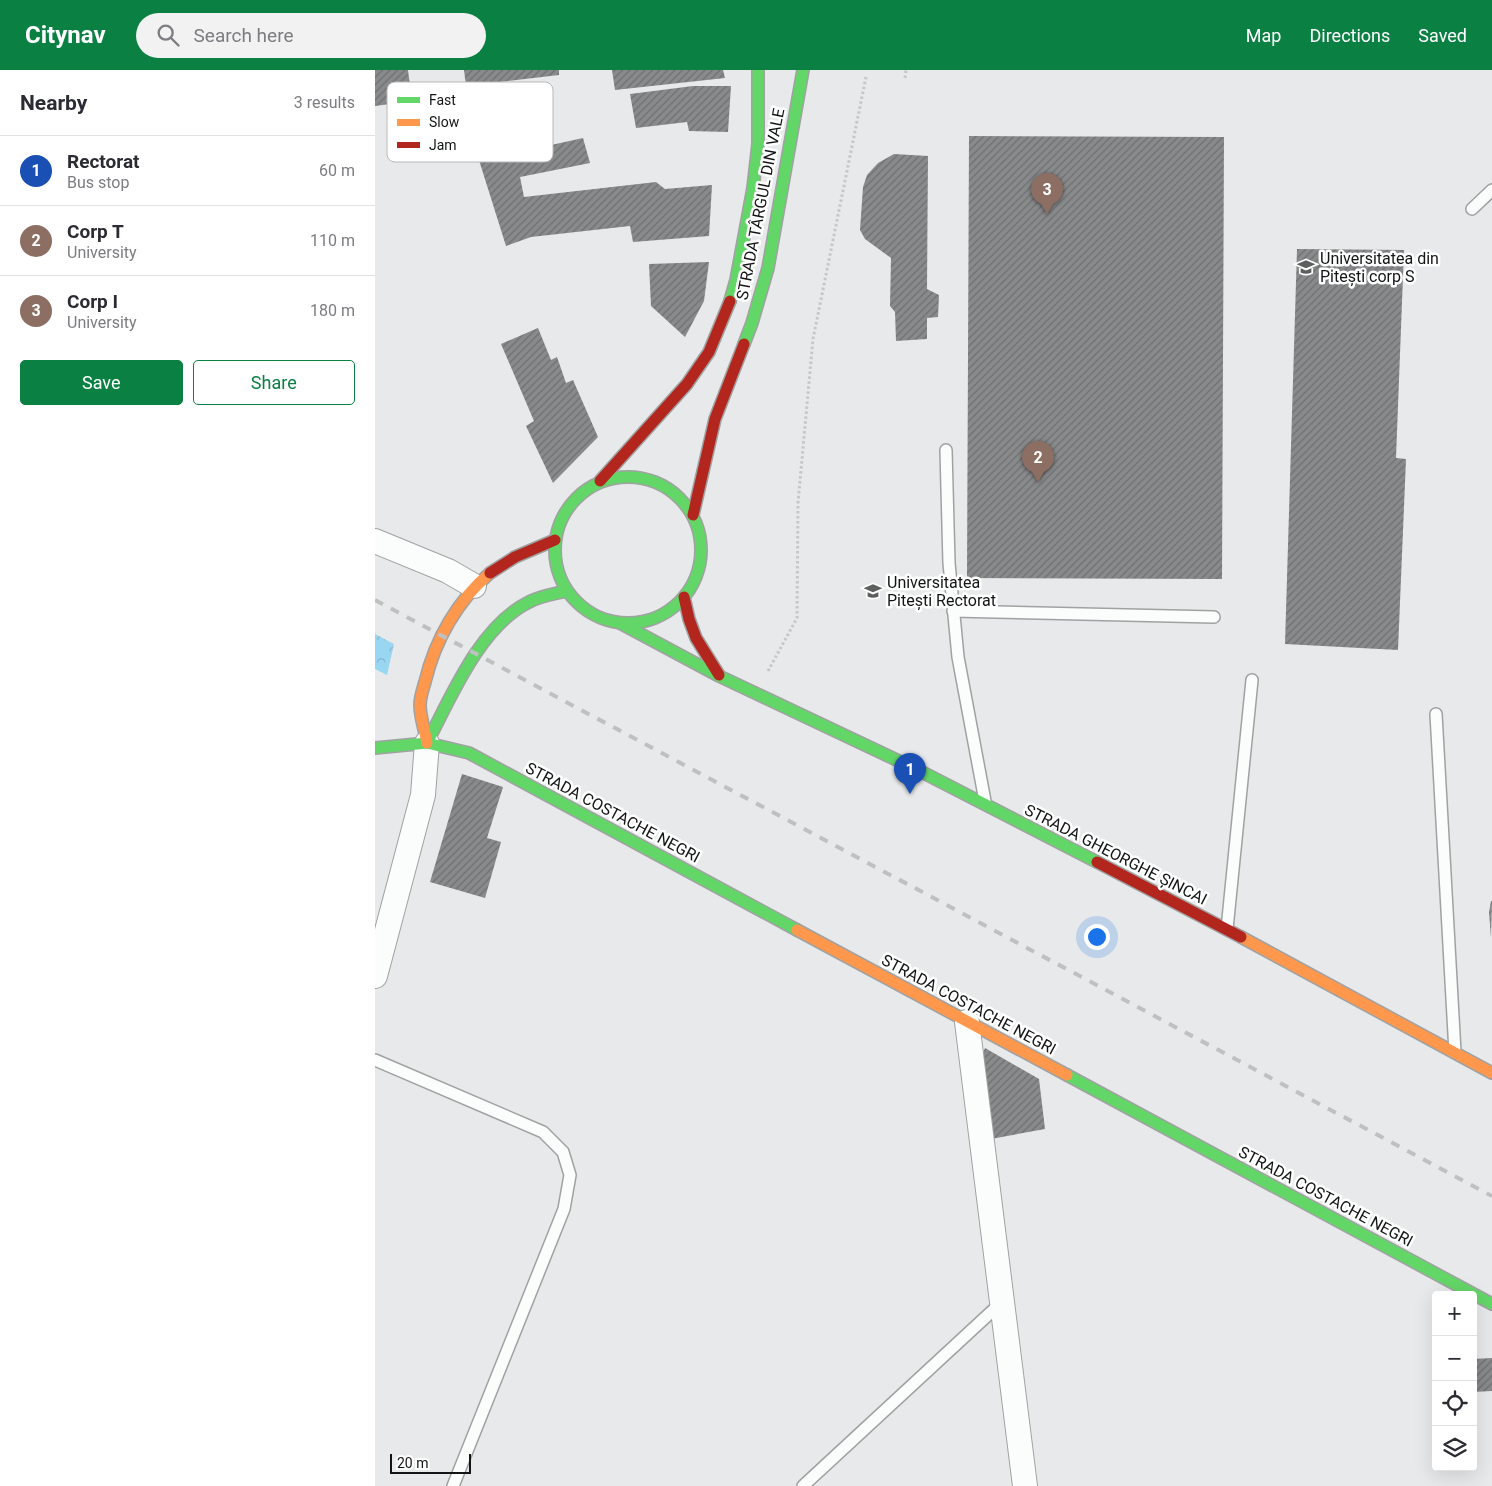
<!DOCTYPE html>
<meta charset="utf-8">
<style>
body{margin:0;font-family:Roboto,sans-serif;background:#f2f2f3;color:#2b2b33}
.controls{position:absolute;right:15px;bottom:15px;display:grid;overflow:hidden;border-radius:5px;box-shadow:0 5px 20px #0002}
.controls button{width:45px;height:45px;display:grid;place-items:center;padding:0;border:0;border-bottom:1px solid #e1e1e2;background:#fff;color:#2b2b33;font:25px sans-serif}
.scale{position:absolute;left:15px;bottom:12px;width:81px;box-sizing:border-box;padding-left:5px;border:2px solid #131414;border-top:0;font-size:14px;line-height:18px;white-space:nowrap;color:#131414;-webkit-text-stroke:4px #fff;paint-order:stroke}
.you{position:absolute;left:721px;top:866px;width:18px;height:18px;margin:-12px;border:4px solid #fff;border-radius:50%;background:#1a73e8;box-shadow:0 0 0 8px #1a73e833}
.badge{display:grid;place-items:center;width:32px;height:32px;border-radius:50%;background:#0b8043;color:#fff;font-size:16px;font-weight:700}
.pin{position:absolute;translate:-50% -41px;filter:drop-shadow(0 1px 2px #0008)}
.pin::after{content:'';position:absolute;top:26px;width:18px;height:15px;background:inherit;clip-path:polygon(0 0,100% 0,50% 100%)}
.list{margin:0;padding:0;list-style:none}
h2{display:flex;justify-content:space-between;align-items:center;height:65px;margin:0;padding:0 20px;font-size:21px}
h2 small{font-size:16px;font-weight:400;color:#7c7c81}
.list li{display:grid;grid-template-columns:32px 1fr auto;gap:15px;align-items:center;box-sizing:border-box;height:70px;padding:0 20px;border-top:1px solid #e1e1e2}
.list b{display:block;font-size:19px;white-space:nowrap}
.list p{margin:0;font-size:16px;white-space:nowrap;color:#7c7c81}
.list em{font-size:16px;font-style:normal;color:#7c7c81}
.actions{display:flex;gap:10px;padding:15px 20px}
.actions a{flex:1;padding:11px 0;border:1px solid #0b8043;border-radius:5px;text-align:center;font-size:18px;color:#0b8043}
.actions .main{background:#0b8043;color:#fff}
.icon{flex:none;width:28px;height:28px;fill:none;stroke:currentColor;stroke-width:2;stroke-linecap:round;stroke-linejoin:round}
.map{position:relative;flex:none;width:1117px;height:1416px;overflow:hidden}
header{display:flex;align-items:center;gap:30px;box-sizing:border-box;height:70px;padding:0 25px;background:#0b8043;color:#fff}
header strong{font-size:24px}
nav{display:flex;gap:28px;margin-inline-start:auto;font-size:18px}
.search{width:350px;height:45px;background:#f2f2f3;display:flex;align-items:center;gap:12px;box-sizing:border-box;padding:0 18px;border-radius:28px;color:#7c7c81;font-size:19px}
main{display:flex}
aside{flex:1;background:#fff}
.map>svg:first-child{display:block}
.forest{fill:url(#forest-crowns)}
.building{fill:url(#building-hatch)}
.lines{fill:none;stroke-linecap:round;stroke-linejoin:round}
.lane-casing{stroke:#a0a2a2;stroke-width:14}
.street-casing{stroke:#a0a2a2;stroke-width:26}
.fast-casing{stroke:#a0a2a2;stroke-width:14}
.slow-casing{stroke:#a0a2a2;stroke-width:14}
.jam-casing{stroke:#a0a2a2;stroke-width:14}
.path{stroke:#c6c7c7;stroke-width:3;stroke-dasharray:2.5 2.5;stroke-linecap:butt}
.lane{stroke:#fbfcfc;stroke-width:11}
.street{stroke:#fbfcfc;stroke-width:24}
.fast{stroke:#63d668;stroke-width:11}
.slow{stroke:#ff974d;stroke-width:11}
.jam{stroke:#b3261e;stroke-width:11}
.rail{stroke:#bfc0c0;stroke-width:4;stroke-dasharray:9 9;stroke-linecap:butt}
.labels{text-anchor:middle;stroke-width:5;stroke-linejoin:round;paint-order:stroke}
.street-label{font-size:16px;fill:#131414;stroke:#fff}
.poi-label{font-size:16px;fill:#131414;stroke:#fff;text-anchor:start}
.key{fill:#fff;stroke:#b8b8b8;stroke-width:1}
.key-label{font-size:14px;fill:#131414}
</style>
<header>
<strong>Citynav</strong>
<div class="search"><svg class="icon" aria-label="search" viewBox="0 0 24 24"><circle cx="10" cy="10" r="6"/><path d="M15 15l6 6"/></svg>Search here</div>
<nav><a>Map</a><a>Directions</a><a>Saved</a></nav>
</header>
<main>
<aside>
<h2>Nearby<small>3 results</small></h2>
<ul class="list">
<li><span class="badge" style="background:#1a4fb4">1</span><div><b>Rectorat</b><p>Bus stop</p></div><em>60 m</em></li>
<li><span class="badge" style="background:#8d6e63">2</span><div><b>Corp T</b><p>University</p></div><em>110 m</em></li>
<li><span class="badge" style="background:#8d6e63">3</span><div><b>Corp I</b><p>University</p></div><em>180 m</em></li>
</ul>
<div class="actions"><a class="main">Save</a><a>Share</a></div>
</aside>
<div class="map">
<svg width="1117" height="1416" viewBox="0 0 1117 1416">
<defs>
<pattern id="forest-crowns" width="20" height="18" patternUnits="userSpaceOnUse" patternTransform="scale(1.25)"><rect width="20" height="18" fill="#99d6f1"/><path d="M2 6a3 3 0 1 1 6 0M12 15a3 3 0 1 1 6 0" fill="none" stroke="#83b7ce"/></pattern>
<pattern id="building-hatch" width="6" height="6" patternUnits="userSpaceOnUse" patternTransform="scale(1.25)"><rect width="6" height="6" fill="#888a8b"/><path d="M-1 1l2-2M0 6l6-6M5 7l2-2" fill="none" stroke="#6e7070"/></pattern>
</defs>
<rect width="100%" height="100%" fill="#e7e9ea"/>
<path class="forest" d="M0 564 19 574 12 605 0 599Z"/>
<g class="building">
<path d="M0 0H33L37 31 0 36Z"/>
<path d="M89 0H184V5L91 16Z"/>
<path d="M237 0H348L350 8 240 20Z"/>
<path d="M318 16H356L353 62 314 61 312 52 261 58 255 24Z"/>
<path d="M594 66 849 67 847 509 592 508Z"/>
<path d="M208 68 215 93 145 107 149 127 281 112 290 119 337 115 334 166 258 172 255 156 156 167 131 176 103 87 140 83Z"/>
<path d="M519 84 553 86 552 219 564 225 563 247 552 248V269L521 271 520 242 515 236 516 188 490 169 485 160 488 117 492 105 503 93Z"/>
<path d="M922 179 1029 180 1021 388 1031 389 1023 580 910 574Z"/>
<path d="M334 192 329 231 310 267 276 236 274 194Z"/>
<path d="M163 258 176 290 182 287 191 313 198 310 223 367 178 413 151 356 159 351 126 274Z"/>
<path d="M87 704 128 717 112 768 126 772 110 828 55 812Z"/>
<path d="M1116 831H1117L1116 868 1114 842Z"/>
<path d="M610 978 664 1009 670 1059 616 1069 604 993Z"/>
<path d="M1117 1288V1321L1098 1322V1289Z"/>
</g>
<g class="lines">
<g class="lane-casing">
<g id="lane">
<path d="M1097 139 1117 120"/>
<path d="M571 380 574 493 583 587 610 731"/>
<path d="M578 541 839 547"/>
<path d="M1061 644 1080 982"/>
<path d="M852 859 877 610"/>
<path d="M0 990 168 1062 188 1082 195 1105 189 1139 78 1416"/>
<path d="M428 1416 627 1232"/>
</g>
</g>
<g class="street-casing">
<g id="street">
<path d="M0 471 73 501 99 516"/>
<path d="M0 906 48 725 52 673"/>
<path d="M592 952 650 1416"/>
</g>
</g>
<g class="fast-casing">
<g id="fast">
<path d="M355 231 361 210 378 118 383 74V0"/>
<path d="M369 274 377 253 393 198 428 0"/>
<circle cx="253" cy="480" r="73"/>
<path d="M245 553 344 606 545 701 722 792"/>
<path d="M52 673C76 627 105 556 154 532 165 526 179 524 191 521"/>
<path d="M0 678 52 673 94 683 422 860"/>
<path d="M692 1005 1117 1234"/>
</g>
</g>
<g class="slow-casing">
<g id="slow">
<path d="M52 673C50 661 45 647 45 635 45 627 48 619 50 612 60 570 82 531 115 503"/>
<path d="M422 860 692 1005"/>
<path d="M866 867 1117 1003"/>
</g>
</g>
<g class="jam-casing">
<g id="jam">
<path d="M225 411 312 314 334 282 355 231"/>
<path d="M318 445 340 349 369 274"/>
<path d="M115 503 140 487 180 470"/>
<path d="M309 527 314 549 321 568 344 605"/>
<path d="M722 792 866 867"/>
</g>
</g>
<g class="path">
<path d="M530 8 531 0"/>
<path d="M393 601 422 548 423 433 438 269 491 7"/>
</g>
<use href="#lane" class="lane"/>
<use href="#street" class="street"/>
<use href="#fast" class="fast"/>
<use href="#slow" class="slow"/>
<use href="#jam" class="jam"/>
<path class="rail" d="M0 530 1117 1126"/>
</g>
<defs>
<g id="university-bare" transform="scale(1.35)"><path d="M0-5L7-2L0 1L-7-2ZM-4 1L0 2.5L4 1V4Q0 6-4 4Z" fill="#5d5f5f" stroke="#fff" stroke-width="2.5" paint-order="stroke"/></g>
</defs>
<g fill-rule="evenodd">
<use href="#university-bare" x="931" y="197"/>
<use href="#university-bare" x="498" y="521"/>
</g>
<g class="labels">
<g class="street-label">
<text transform="translate(385 134) rotate(-79)" y="6">STRADA TÂRGUL DIN VALE</text>
<text transform="translate(238 742) rotate(28)" y="6">STRADA COSTACHE NEGRI</text>
<text transform="translate(741 784) rotate(27)" y="6">STRADA GHEORGHE ȘINCAI</text>
<text transform="translate(594 934) rotate(28)" y="6">STRADA COSTACHE NEGRI</text>
<text transform="translate(951 1126) rotate(28)" y="6">STRADA COSTACHE NEGRI</text>
</g>
<g class="poi-label">
<text x="945" y="194">Universitatea din<tspan x="945" dy="18">Pitești corp S</tspan></text>
<text x="512" y="518">Universitatea<tspan x="512" dy="18">Pitești Rectorat</tspan></text>
</g>
</g>
<rect x="12" y="12" width="166" height="80" rx="8" class="key"/>
<rect x="22" y="27" width="23" height="6" fill="#63d668"/>
<rect x="22" y="49" width="23" height="7" fill="#ff974d"/>
<rect x="22" y="72" width="23" height="6" fill="#b3261e"/>
<g class="key-label">
<text x="54" y="35">Fast</text>
<text x="54" y="57">Slow</text>
<text x="54" y="80">Jam</text>
</g>
</svg>
<div class="controls">
<button>+</button>
<button>−</button>
<button><svg class="icon" aria-label="locate" viewBox="0 0 24 24"><circle cx="12" cy="12" r="6"/><path d="M12 2v4M12 18v4M2 12h4M18 12h4"/></svg></button>
<button><svg class="icon" aria-label="layers" viewBox="0 0 24 24"><path d="M12 4l9 5-9 5-9-5zM3 14l9 5 9-5"/></svg></button>
</div>
<div class="scale">20 m</div>
<div class="you"></div>
<div class="pin badge" style="left:535px;top:724px;background:#1a4fb4">1</div>
<div class="pin badge" style="left:663px;top:412px;background:#8d6e63">2</div>
<div class="pin badge" style="left:672px;top:144px;background:#8d6e63">3</div>
</div>
</main>
